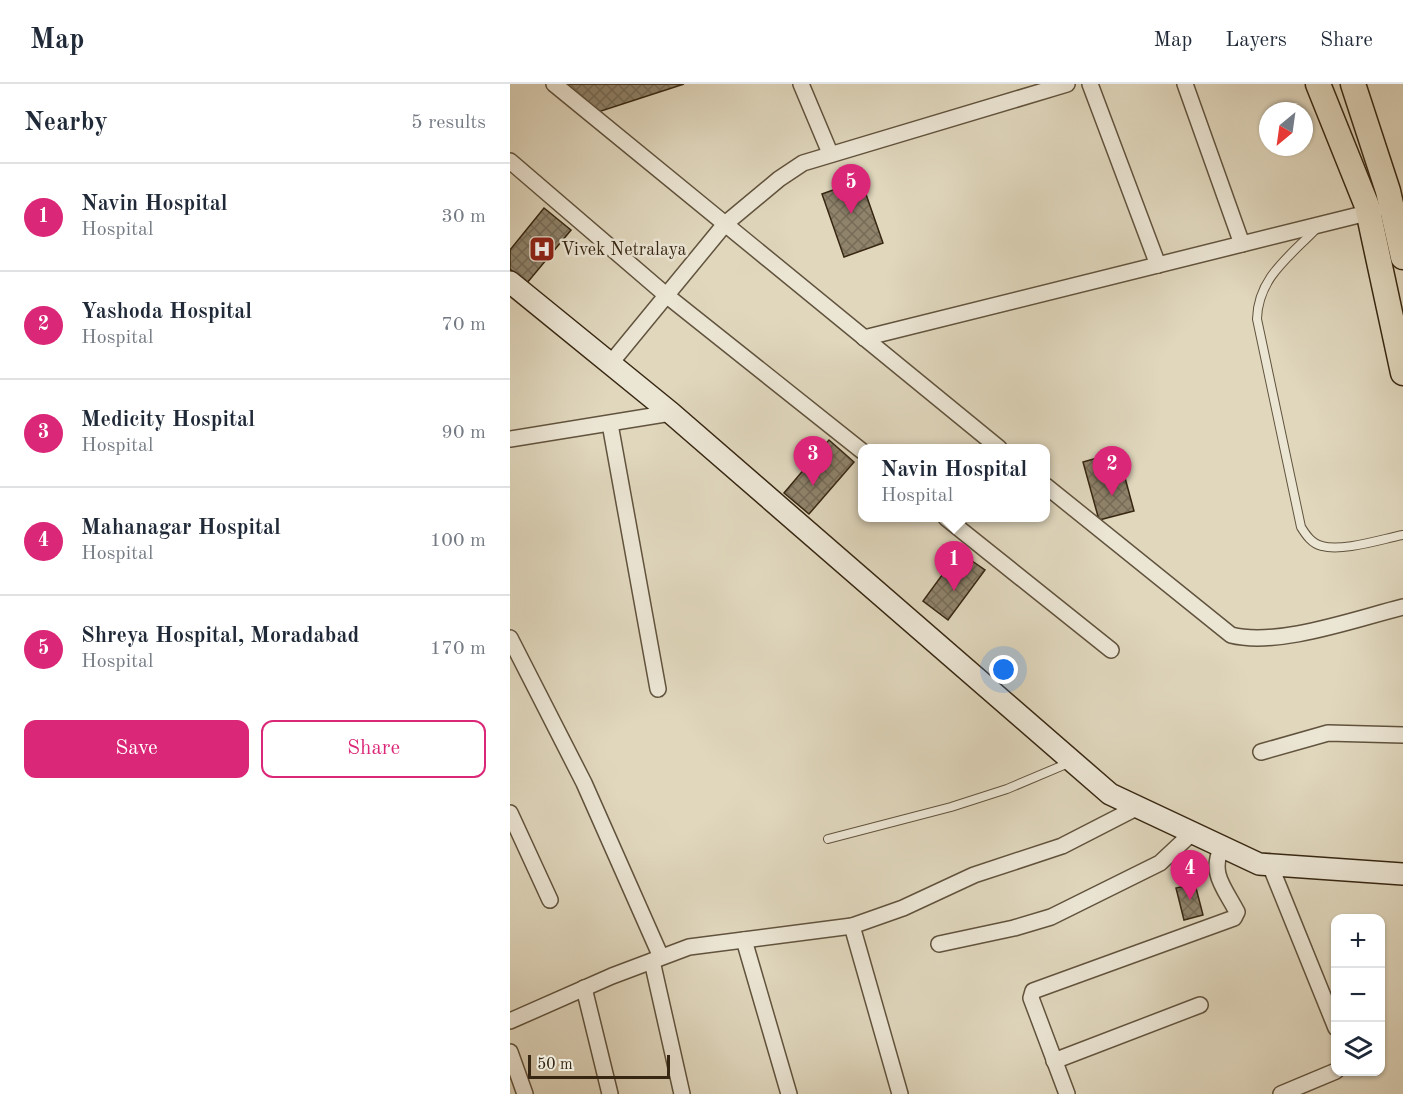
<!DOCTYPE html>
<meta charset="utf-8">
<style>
body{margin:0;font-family:"Old Standard TT",serif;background:#f2f2f3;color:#1f2937}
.controls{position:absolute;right:18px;bottom:18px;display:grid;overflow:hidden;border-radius:12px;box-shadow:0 2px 4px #0004}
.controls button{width:54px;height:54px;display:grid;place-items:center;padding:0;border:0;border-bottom:2px solid #e0e1e3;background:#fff;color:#1f2937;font:30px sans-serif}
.compass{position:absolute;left:749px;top:18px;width:54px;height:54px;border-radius:50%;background:#fff;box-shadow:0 2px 4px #0004;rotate:209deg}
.scale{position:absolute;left:18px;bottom:15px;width:142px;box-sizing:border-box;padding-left:6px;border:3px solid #372712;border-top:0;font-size:16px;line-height:21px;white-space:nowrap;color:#372712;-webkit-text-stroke:4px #ebe5d4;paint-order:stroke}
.you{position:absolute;left:494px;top:586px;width:21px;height:21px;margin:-15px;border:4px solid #fff;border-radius:50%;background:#1a73e8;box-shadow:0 0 0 9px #1a73e833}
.badge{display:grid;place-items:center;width:39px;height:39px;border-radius:50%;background:#db2777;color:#fff;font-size:20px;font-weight:700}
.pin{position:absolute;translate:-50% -50px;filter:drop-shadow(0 2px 3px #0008)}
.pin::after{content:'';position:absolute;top:32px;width:21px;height:18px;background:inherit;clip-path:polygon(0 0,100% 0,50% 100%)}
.popup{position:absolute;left:348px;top:360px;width:192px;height:78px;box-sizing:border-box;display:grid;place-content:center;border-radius:12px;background:#fff;filter:drop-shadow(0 2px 4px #0005);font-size:20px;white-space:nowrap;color:#747a83}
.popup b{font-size:22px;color:#1f2937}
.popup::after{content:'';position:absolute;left:50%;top:100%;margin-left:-12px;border:12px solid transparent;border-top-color:#fff}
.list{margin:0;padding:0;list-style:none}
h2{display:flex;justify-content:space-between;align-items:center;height:78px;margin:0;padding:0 24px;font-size:26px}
h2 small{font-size:20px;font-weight:400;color:#747a83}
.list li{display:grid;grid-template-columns:39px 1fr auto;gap:18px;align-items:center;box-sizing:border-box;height:108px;padding:0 24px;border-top:2px solid #e0e1e3}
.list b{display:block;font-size:22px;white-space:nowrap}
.list p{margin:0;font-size:20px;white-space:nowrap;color:#747a83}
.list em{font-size:20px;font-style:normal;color:#747a83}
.actions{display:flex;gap:12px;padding:18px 24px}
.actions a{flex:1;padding:14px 0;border:2px solid #db2777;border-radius:12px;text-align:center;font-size:21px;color:#db2777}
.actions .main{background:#db2777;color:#fff}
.icon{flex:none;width:33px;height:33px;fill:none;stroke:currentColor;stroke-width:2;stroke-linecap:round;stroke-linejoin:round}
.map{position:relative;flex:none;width:893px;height:1010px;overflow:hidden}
header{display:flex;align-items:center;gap:36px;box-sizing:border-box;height:84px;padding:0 30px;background:#fff;border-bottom:2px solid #e0e1e3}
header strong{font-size:28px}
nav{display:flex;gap:33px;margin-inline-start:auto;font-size:21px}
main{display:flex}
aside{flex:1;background:#fff}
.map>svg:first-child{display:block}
.building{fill:url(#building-cross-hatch);stroke:#372712;stroke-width:1.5}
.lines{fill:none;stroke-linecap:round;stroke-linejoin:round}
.lane-casing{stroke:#61533d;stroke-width:10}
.street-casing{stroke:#61533d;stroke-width:18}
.secondary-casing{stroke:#372712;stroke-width:24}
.primary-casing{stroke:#372712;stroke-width:27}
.lane{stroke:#ebe5d4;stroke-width:8}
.street{stroke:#ebe5d4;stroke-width:15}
.secondary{stroke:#ebe5d4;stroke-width:21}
.primary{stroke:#e0d7bd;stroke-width:24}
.labels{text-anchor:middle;stroke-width:5;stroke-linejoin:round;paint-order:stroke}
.poi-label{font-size:18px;fill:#372712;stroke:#ebe5d4;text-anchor:start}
</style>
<header>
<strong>Map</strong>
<nav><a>Map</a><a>Layers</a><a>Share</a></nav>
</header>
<main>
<aside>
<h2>Nearby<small>5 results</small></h2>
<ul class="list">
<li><span class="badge">1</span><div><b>Navin Hospital</b><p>Hospital</p></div><em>30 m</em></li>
<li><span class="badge">2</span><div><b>Yashoda Hospital</b><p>Hospital</p></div><em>70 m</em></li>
<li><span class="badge">3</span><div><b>Medicity Hospital</b><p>Hospital</p></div><em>90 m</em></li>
<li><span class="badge">4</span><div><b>Mahanagar Hospital</b><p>Hospital</p></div><em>100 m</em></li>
<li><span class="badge">5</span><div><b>Shreya Hospital, Moradabad</b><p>Hospital</p></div><em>170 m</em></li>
</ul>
<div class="actions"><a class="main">Save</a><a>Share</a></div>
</aside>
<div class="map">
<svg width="893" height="1010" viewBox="0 0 893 1010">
<defs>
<pattern id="building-cross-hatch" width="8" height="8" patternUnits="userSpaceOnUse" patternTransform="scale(1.5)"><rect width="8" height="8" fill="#8f836b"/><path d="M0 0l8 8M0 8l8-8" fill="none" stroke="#766b57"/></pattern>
</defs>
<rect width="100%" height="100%" fill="#e0d7bd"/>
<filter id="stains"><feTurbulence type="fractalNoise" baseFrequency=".00333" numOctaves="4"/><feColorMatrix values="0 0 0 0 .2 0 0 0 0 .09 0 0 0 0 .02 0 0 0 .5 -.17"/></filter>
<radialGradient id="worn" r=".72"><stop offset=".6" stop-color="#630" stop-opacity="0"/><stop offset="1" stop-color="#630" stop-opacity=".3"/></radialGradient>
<g class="building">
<path d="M48 0H174L82 30Z"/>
<path d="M351 96 373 159 334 173 312 110Z"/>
<path d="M34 124 61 146 17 199 0 185V166Z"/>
<path d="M319 356 344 378 299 430 274 409Z"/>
<path d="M608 368 624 427 589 436 573 378Z"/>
<path d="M449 468 475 486 438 536 413 517Z"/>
<path d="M685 800 693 831 674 836 666 804Z"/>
</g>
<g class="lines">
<g class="lane-casing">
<g id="lane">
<path d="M806 145C779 173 748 194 747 235L791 443C796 451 802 460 812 462 832 468 872 455 893 451"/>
<path d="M318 755 441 723 497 705 561 678"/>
</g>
</g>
<g class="street-casing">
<g id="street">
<path d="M44 0 489 364"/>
<path d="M291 0 320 69"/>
<path d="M580 0 648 181"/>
<path d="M675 0 732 160"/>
<path d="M0 77 156 211 352 367"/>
<path d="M354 254 865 127"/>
<path d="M100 280 215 140 269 95 293 79 557 0"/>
<path d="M100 340 148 605"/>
<path d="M0 355 161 329"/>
<path d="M536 402 721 551C768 563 845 535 893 523"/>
<path d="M436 434 601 566"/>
<path d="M0 554 74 699 151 873"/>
<path d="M751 668 818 649 893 651"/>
<path d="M0 729 40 816"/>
<path d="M760 781 826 944"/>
<path d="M342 842 390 1010"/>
<path d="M234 856 279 1010"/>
<path d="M429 860 504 844 541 833 650 779 682 749"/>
<path d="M142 877 172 1010"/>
<path d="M74 904 100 1010"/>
<path d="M0 937 102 892 179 863 342 842 393 824 464 791 552 762 628 723"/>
<path d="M0 968 15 1010"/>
<path d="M544 977 690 921"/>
<path d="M557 1010 521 914 523 907 724 834 727 828C714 803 699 789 712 763"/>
<path d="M771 1010 826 987"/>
</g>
</g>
<g class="secondary-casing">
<path id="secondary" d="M0 198 161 329 600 710 749 780 893 790"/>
</g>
<g class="primary-casing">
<g id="primary">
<path d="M808 0 857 122 893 289"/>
<path d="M843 0 878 107 893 173"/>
</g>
</g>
<use href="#lane" class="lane"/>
<use href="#street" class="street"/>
<use href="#secondary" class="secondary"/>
<use href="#primary" class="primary"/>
</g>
<defs>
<g id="hospital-square" transform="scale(1.35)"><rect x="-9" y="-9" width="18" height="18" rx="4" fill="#8f2418" stroke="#ebe5d4"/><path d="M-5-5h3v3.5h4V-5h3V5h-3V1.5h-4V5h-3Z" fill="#fff"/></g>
</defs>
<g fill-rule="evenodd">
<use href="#hospital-square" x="32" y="165"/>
</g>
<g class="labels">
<g class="poi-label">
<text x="51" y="171">Vivek Netralaya</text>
</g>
</g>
<rect width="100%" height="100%" filter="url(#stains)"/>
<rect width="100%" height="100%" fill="url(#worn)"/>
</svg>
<div class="controls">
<button>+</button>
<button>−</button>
<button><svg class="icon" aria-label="layers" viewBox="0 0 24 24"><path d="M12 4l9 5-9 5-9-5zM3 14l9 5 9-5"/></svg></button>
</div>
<svg class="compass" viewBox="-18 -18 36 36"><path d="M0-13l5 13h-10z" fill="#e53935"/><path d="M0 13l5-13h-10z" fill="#747a83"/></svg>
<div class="scale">50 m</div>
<div class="you"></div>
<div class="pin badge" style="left:444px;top:507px">1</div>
<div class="popup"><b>Navin Hospital</b>Hospital</div>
<div class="pin badge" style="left:602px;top:412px">2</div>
<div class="pin badge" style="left:303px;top:402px">3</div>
<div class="pin badge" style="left:680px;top:816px">4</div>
<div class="pin badge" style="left:341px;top:130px">5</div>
</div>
</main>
